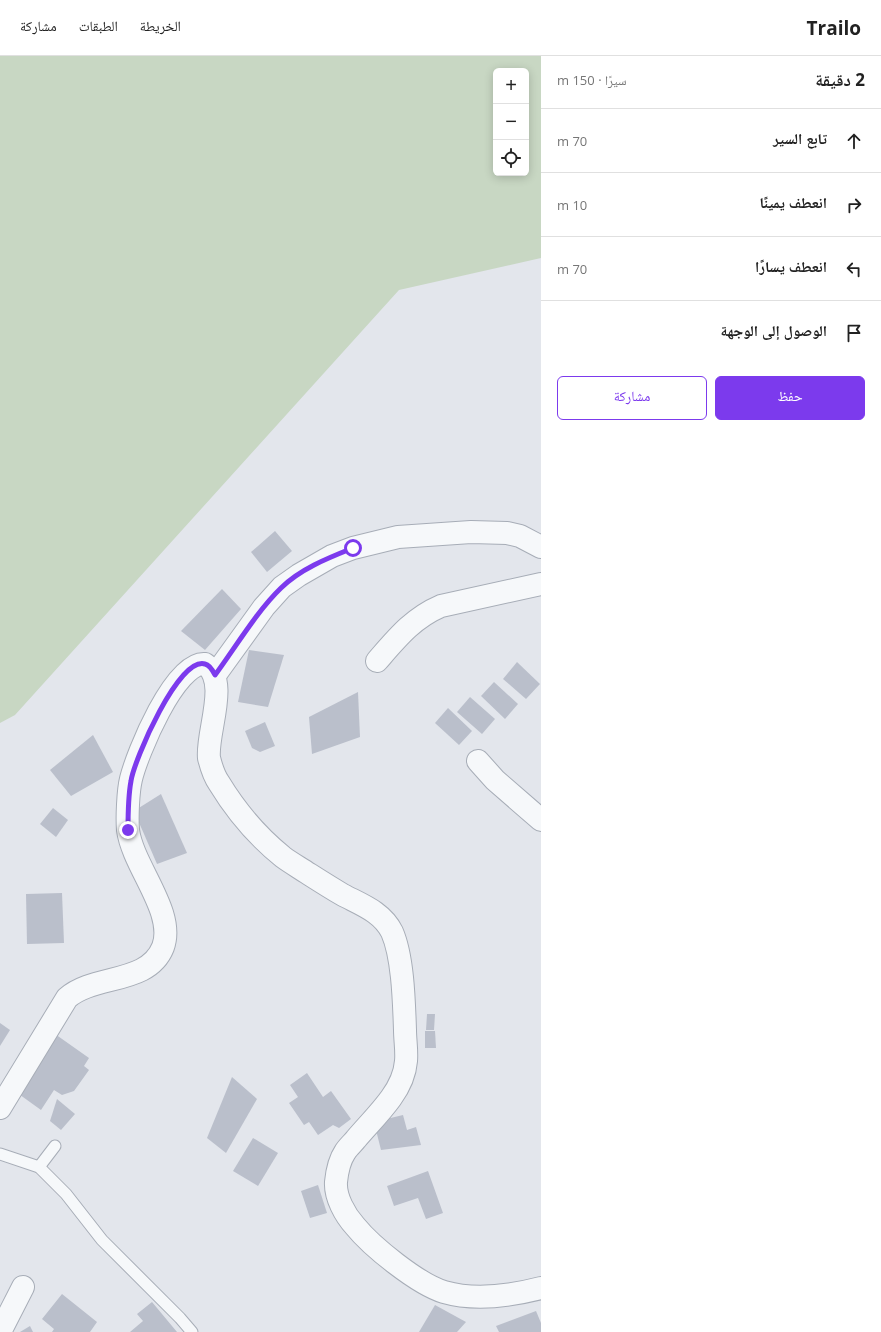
<!DOCTYPE html>
<html lang="ar">
<meta charset="utf-8">
<style>
body{margin:0;font-family:"Open Sans","Noto Naskh Arabic",sans-serif;background:#f2f2f2;color:#222;direction:rtl}
.controls{position:absolute;right:12px;top:12px;display:grid;overflow:hidden;border-radius:6px;box-shadow:0 2px 10px #0003}
.controls button{width:36px;height:36px;display:grid;place-items:center;padding:0;border:0;border-bottom:1px solid #e0e0e0;background:#fff;color:#222;font:20px sans-serif}
.stop{position:absolute;width:12px;height:12px;margin:-9px;border:3px solid #7c3aed;border-radius:50%;background:#fff}
.stop.end{background:#7c3aed;border-color:#fff;box-shadow:0 1px 4px #0008}
.list{margin:0;padding:0;list-style:none}
h2{display:flex;justify-content:space-between;align-items:center;height:52px;margin:0;padding:0 16px;font-size:17px}
h2 small{font-size:13px;font-weight:400;color:#767676}
.list li{display:grid;grid-template-columns:26px 1fr auto;gap:12px;align-items:center;box-sizing:border-box;height:64px;padding:0 16px;border-top:1px solid #e0e0e0}
.list b{display:block;font-size:15px;white-space:nowrap}
.list em{font-size:13px;font-style:normal;color:#767676}
.actions{display:flex;gap:8px;padding:12px 16px}
.actions a{flex:1;padding:9px 0;border:1px solid #7c3aed;border-radius:6px;text-align:center;font-size:14px;color:#7c3aed}
.actions .main{background:#7c3aed;color:#fff}
.icon{flex:none;width:22px;height:22px;fill:none;stroke:currentColor;stroke-width:2;stroke-linecap:round;stroke-linejoin:round}
.map{position:relative;flex:none;width:541px;height:1276px;overflow:hidden;direction:ltr}
header{display:flex;align-items:center;gap:24px;box-sizing:border-box;height:56px;padding:0 20px;background:#fff;border-bottom:1px solid #e0e0e0}
header strong{font-size:19px}
nav{display:flex;gap:22px;margin-inline-start:auto;font-size:14px}
main{display:flex}
aside{flex:1;background:#fff}
.map>svg:first-child{display:block}
.green{fill:#c8d7c3;fill-rule:evenodd}
.building{fill:#babfcb}
.lines{fill:none;stroke-linecap:round;stroke-linejoin:round}
.service-casing{stroke:#a7adb7;stroke-width:13}
.minor-casing{stroke:#a7adb7;stroke-width:24}
.service{stroke:#f6f8fa;stroke-width:11}
.minor{stroke:#f6f8fa;stroke-width:22}
.route{stroke:#7c3aed;stroke-width:5}
</style>
<header>
<strong>Trailo</strong>
<nav><a>الخريطة</a><a>الطبقات</a><a>مشاركة</a></nav>
</header>
<main>
<aside>
<h2>2 دقيقة<small>سيرًا · 150 m</small></h2>
<ul class="list">
<li><svg class="icon" aria-label="ahead" viewBox="0 0 24 24"><path d="M12 20V5M6 11l6-6 6 6"/></svg><div><b>تابع السير</b></div><em>70 m</em></li>
<li><svg class="icon" aria-label="right" viewBox="0 0 24 24"><path d="M7 20v-9h11M14 6l5 5-5 5"/></svg><div><b>انعطف يمينًا</b></div><em>10 m</em></li>
<li><svg class="icon" aria-label="left" viewBox="0 0 24 24"><path d="M17 20v-9H6M10 6l-5 5 5 5"/></svg><div><b>انعطف يسارًا</b></div><em>70 m</em></li>
<li><svg class="icon" aria-label="arrive" viewBox="0 0 24 24"><path d="M6 21V4h12l-3 4 3 4H6"/></svg><div><b>الوصول إلى الوجهة</b></div></li>
</ul>
<div class="actions"><a class="main">حفظ</a><a>مشاركة</a></div>
</aside>
<div class="map">
<svg width="541" height="1276" viewBox="0 0 541 1276">
<rect width="100%" height="100%" fill="#e3e6ec"/>
<path class="green" d="M0 0H541V202L399 234 15 659 0 667ZM496 15H526V117H496Z"/>
<g class="building">
<path d="M275 475 292 495 267 516 251 496Z"/>
<path d="M222 533 241 553 205 594 181 575Z"/>
<path d="M249 594 284 599 268 651 238 646Z"/>
<path d="M517 606 540 628 526 643 503 623Z"/>
<path d="M494 626 518 648 505 663 481 640Z"/>
<path d="M358 636 360 681 312 698 309 661Z"/>
<path d="M470 641 495 663 482 678 457 656Z"/>
<path d="M448 652 472 675 459 689 435 667Z"/>
<path d="M265 666 275 690 260 696 252 692 245 675Z"/>
<path d="M93 679 113 716 71 740 50 714Z"/>
<path d="M161 738 187 797 157 808 134 755Z"/>
<path d="M53 752 68 764 56 781 40 768Z"/>
<path d="M62 837 64 887 27 888 26 838Z"/>
<path d="M427 958H435L434 974H426Z"/>
<path d="M0 967 10 974 0 990Z"/>
<path d="M425 975H435L436 992H425Z"/>
<path d="M55 978 89 1002 84 1010 89 1014 74 1035 62 1039 54 1034 41 1054 16 1036Z"/>
<path d="M307 1017 323 1041 331 1035 351 1063 339 1072 333 1069 318 1079 309 1066 304 1069 289 1047 298 1041 290 1029Z"/>
<path d="M232 1021 257 1043 226 1097 207 1082Z"/>
<path d="M57 1043 75 1058 61 1074 50 1065Z"/>
<path d="M403 1059 407 1074 416 1071 421 1089 381 1094 374 1066Z"/>
<path d="M253 1082 278 1097 258 1130 233 1115Z"/>
<path d="M428 1115 443 1157 426 1163 418 1142 394 1150 387 1130Z"/>
<path d="M318 1129 327 1157 310 1162 301 1135Z"/>
<path d="M62 1238 97 1266 90 1276H52L54 1273 42 1263Z"/>
<path d="M152 1246 177 1276H130L143 1265 137 1258Z"/>
<path d="M435 1249 466 1266 457 1276H419Z"/>
<path d="M536 1255 541 1267V1276H499L496 1270Z"/>
<path d="M30 1270 33 1276H20Z"/>
</g>
<g class="lines">
<g class="service-casing">
<g id="service">
<path d="M0 1098 39 1111 66 1138 102 1184 180 1262 192 1276"/>
<path d="M39 1111 55 1090"/>
</g>
</g>
<g class="minor-casing">
<g id="minor">
<path d="M377 605C397 582 413 562 441 550L541 528"/>
<path d="M215 619 264 551 282 531 299 519 332 500 353 492 398 481 471 476 507 477 520 480 541 491"/>
<path d="M478 705 495 724 541 764"/>
<path d="M0 1052 67 942C94 918 148 929 163 891 176 856 133 811 128 774 127 762 128 735 131 723 137 698 175 605 205 608 230 625 206 677 209 702 211 710 214 720 219 727 236 755 257 780 283 801 291 807 300 812 309 818 320 825 331 832 343 839 362 849 382 856 392 876 403 901 404 946 405 974 405 984 407 995 406 1005 405 1018 399 1031 391 1042 381 1056 368 1069 356 1083 353 1087 348 1091 345 1096 339 1105 337 1116 336 1126 335 1141 345 1159 355 1170 372 1191 418 1228 444 1236 475 1245 510 1240 541 1232"/>
<path d="M0 1276 23 1231"/>
</g>
</g>
<use href="#service" class="service"/>
<use href="#minor" class="minor"/>
</g>
<g class="lines">
<path class="route" d="M128 774C128 758 128 741 131 725 134 704 179 600 205 608 210 609 213 615 215 619 235 592 257 555 281 532 300 513 328 502 353 492"/>
</g>
</svg>
<div class="controls">
<button>+</button>
<button>−</button>
<button><svg class="icon" aria-label="locate" viewBox="0 0 24 24"><circle cx="12" cy="12" r="6"/><path d="M12 2v4M12 18v4M2 12h4M18 12h4"/></svg></button>
</div>
<div class="stop" style="left:353px;top:492px"></div>
<div class="stop end" style="left:128px;top:774px"></div>
</div>
</main>
